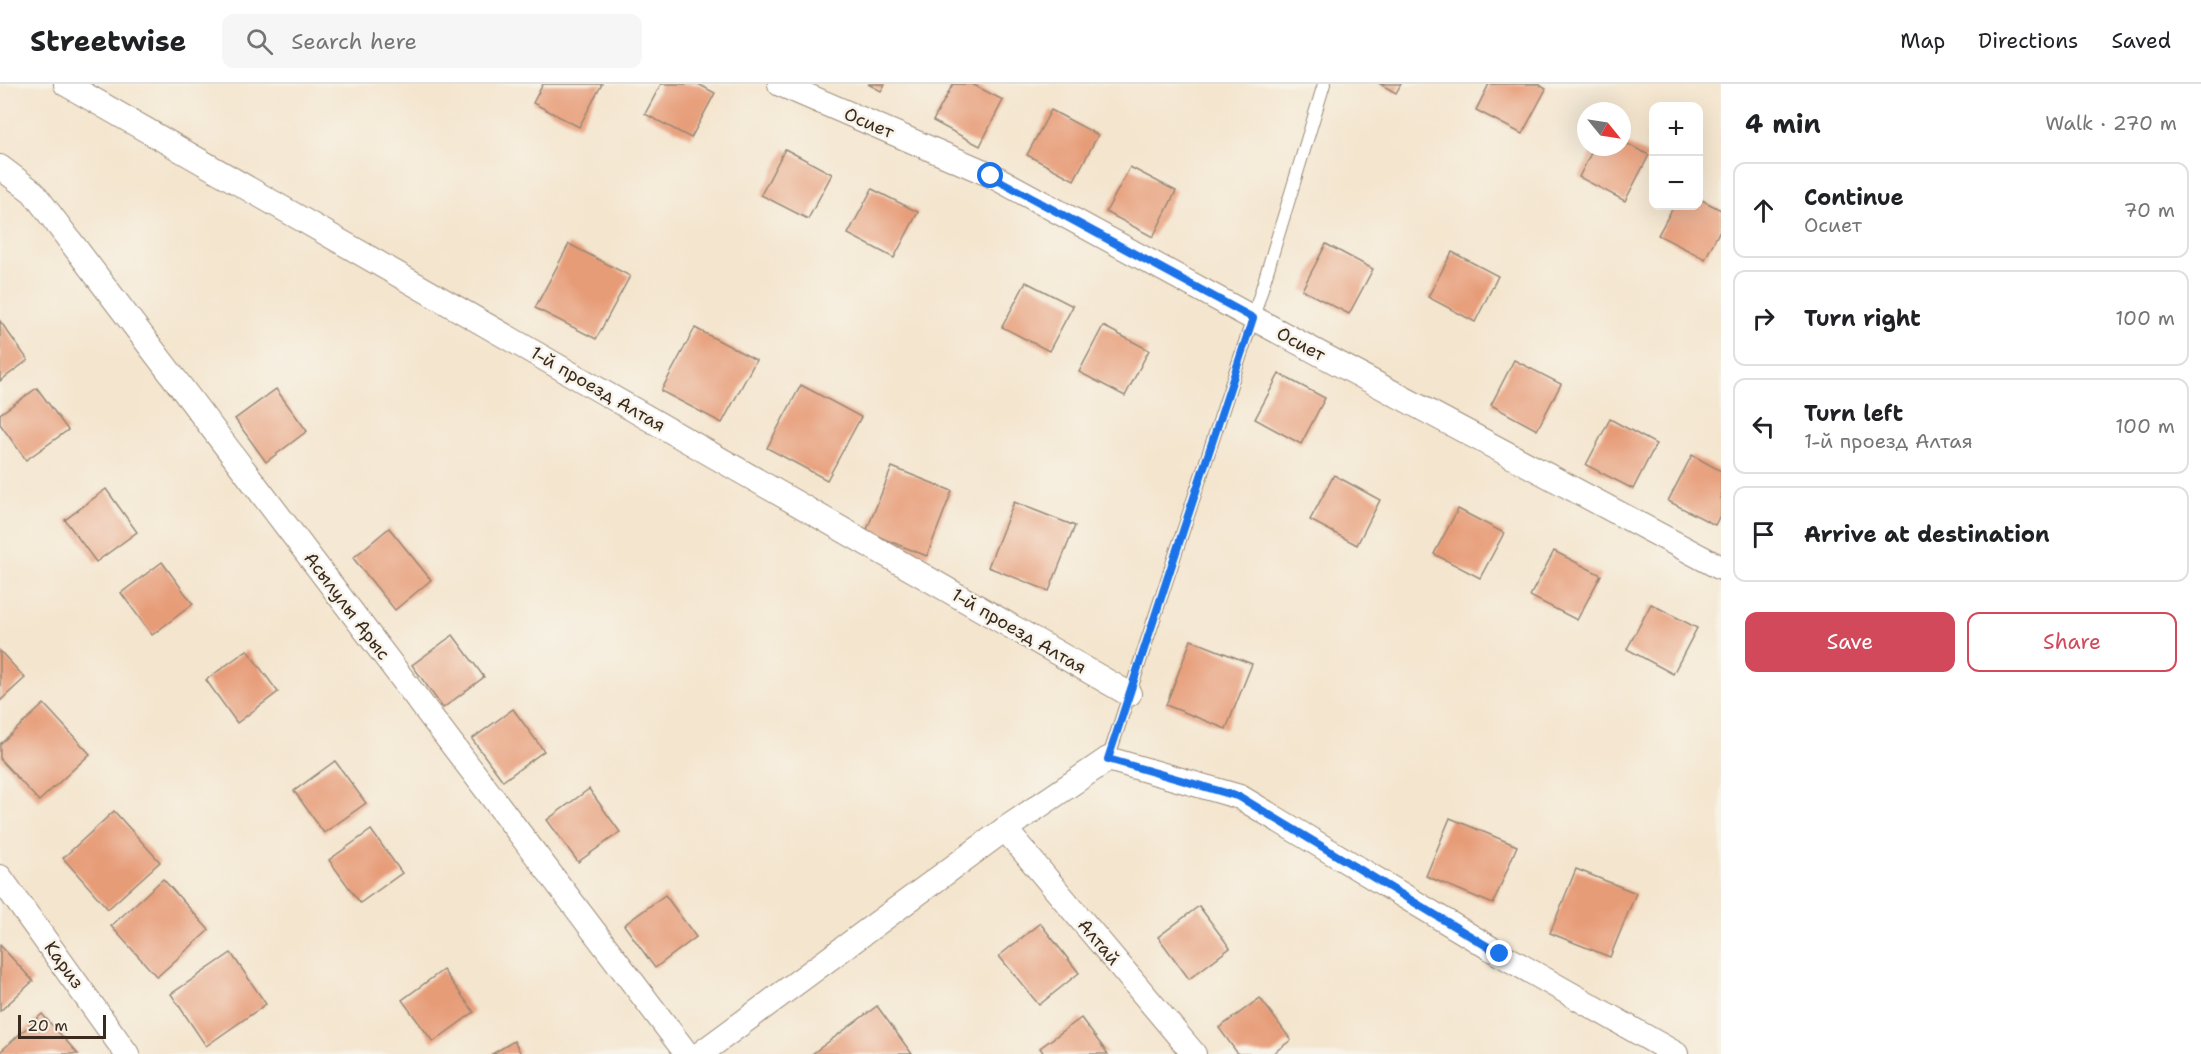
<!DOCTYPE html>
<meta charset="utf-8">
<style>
body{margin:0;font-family:"Shantell Sans",sans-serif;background:#f6f6f6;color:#202124}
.controls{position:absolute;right:18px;top:18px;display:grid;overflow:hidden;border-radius:12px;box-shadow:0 6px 24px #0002}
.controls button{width:54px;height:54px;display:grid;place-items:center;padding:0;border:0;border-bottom:2px solid #e0e0e0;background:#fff;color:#202124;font:30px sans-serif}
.compass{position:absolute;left:1577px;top:18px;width:54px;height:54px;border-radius:50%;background:#fff;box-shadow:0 6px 24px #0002;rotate:120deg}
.scale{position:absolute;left:18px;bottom:15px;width:88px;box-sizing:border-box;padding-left:6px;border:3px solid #3b2a1e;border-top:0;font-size:16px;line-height:21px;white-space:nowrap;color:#3b2a1e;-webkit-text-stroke:4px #f7f3e8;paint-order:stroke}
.stop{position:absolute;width:18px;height:18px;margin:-14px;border:4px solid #1a73e8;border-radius:50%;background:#fff}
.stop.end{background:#1a73e8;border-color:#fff;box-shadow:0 2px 6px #0008}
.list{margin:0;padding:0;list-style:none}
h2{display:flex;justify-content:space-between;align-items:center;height:78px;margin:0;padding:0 24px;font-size:26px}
h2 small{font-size:20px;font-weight:400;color:#757577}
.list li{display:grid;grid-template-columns:39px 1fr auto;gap:18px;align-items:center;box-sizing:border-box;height:96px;margin:0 12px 12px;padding:0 12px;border:2px solid #e0e0e0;border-radius:12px}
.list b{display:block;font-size:22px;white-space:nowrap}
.list p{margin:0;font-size:20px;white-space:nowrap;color:#757577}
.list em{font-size:20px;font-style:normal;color:#757577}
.actions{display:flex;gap:12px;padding:18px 24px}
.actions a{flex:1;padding:14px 0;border:2px solid #d1495b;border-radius:12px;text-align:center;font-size:21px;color:#d1495b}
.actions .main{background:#d1495b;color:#fff}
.icon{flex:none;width:33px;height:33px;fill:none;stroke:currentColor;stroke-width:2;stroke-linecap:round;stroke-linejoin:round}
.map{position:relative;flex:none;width:1721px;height:970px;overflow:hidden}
header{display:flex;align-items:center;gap:36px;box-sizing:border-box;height:84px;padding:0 30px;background:#fff;border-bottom:2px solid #e0e0e0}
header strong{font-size:28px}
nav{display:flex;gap:33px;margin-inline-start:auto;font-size:21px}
.search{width:420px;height:54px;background:#f6f6f6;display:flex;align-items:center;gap:15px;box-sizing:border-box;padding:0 21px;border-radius:12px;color:#757577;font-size:22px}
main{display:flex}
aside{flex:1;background:#fff}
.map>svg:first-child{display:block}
.building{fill:#e79c78}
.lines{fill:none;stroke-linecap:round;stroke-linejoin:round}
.lane-casing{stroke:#988876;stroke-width:14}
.street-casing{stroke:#988876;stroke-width:26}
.lane{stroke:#fff;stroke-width:12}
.street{stroke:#fff;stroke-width:24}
.route{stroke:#1a73e8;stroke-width:8}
.labels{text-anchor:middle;stroke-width:5;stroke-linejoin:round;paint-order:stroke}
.street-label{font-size:18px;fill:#3b2a1e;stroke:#f7f3e8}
</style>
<header>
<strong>Streetwise</strong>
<div class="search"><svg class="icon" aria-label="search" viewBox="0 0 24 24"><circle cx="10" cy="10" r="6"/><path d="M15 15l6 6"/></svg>Search here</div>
<nav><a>Map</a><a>Directions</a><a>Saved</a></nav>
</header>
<main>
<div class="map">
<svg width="1721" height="970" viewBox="0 0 1721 970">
<rect width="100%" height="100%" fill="#f7f3e8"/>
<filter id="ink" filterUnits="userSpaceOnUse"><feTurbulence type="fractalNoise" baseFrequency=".0167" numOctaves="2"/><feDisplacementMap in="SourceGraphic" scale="12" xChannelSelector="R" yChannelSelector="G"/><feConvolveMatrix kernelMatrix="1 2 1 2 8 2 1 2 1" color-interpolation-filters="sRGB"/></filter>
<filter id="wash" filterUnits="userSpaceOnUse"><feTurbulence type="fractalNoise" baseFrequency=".008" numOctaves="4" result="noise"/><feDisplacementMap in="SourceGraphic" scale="24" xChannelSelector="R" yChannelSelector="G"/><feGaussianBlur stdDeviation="1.35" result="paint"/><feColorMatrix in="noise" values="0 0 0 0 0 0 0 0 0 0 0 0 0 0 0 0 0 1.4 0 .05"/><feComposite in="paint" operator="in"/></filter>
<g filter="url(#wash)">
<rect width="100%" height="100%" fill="#f4e5ce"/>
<g id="blocks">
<g class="building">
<path d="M543 0H602L579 43 533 19Z"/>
<path d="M661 0H698L715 9 691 54 645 30Z"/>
<path d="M868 0H885L881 7Z"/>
<path d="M953 0H972L1003 16 980 62 933 37Z"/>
<path d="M1380 0H1401L1396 9Z"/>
<path d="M1489 0H1538L1546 5 1522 50 1476 26Z"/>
<path d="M1051 26 1098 51 1074 96 1027 71Z"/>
<path d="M1622 57 1649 71 1625 117 1579 93 1594 63H1622Z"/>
<path d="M785 65 832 90 808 135 761 111Z"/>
<path d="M1130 83 1176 107 1153 153 1106 128Z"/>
<path d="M872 105 918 128 894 174 848 150Z"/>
<path d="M1698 114 1721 126V144L1705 175 1658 151 1674 122H1698Z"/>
<path d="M569 160 630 192 596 255 535 224Z"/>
<path d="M1326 160 1373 185 1349 230 1302 206Z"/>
<path d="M1452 168 1498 192 1475 238 1428 213Z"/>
<path d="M1026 198 1073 222 1049 267 1002 243Z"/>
<path d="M0 237 28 276 0 297Z"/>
<path d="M1103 242 1149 266 1125 312 1079 288Z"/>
<path d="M695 244 756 276 722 339 661 307Z"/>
<path d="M1514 276 1561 300 1537 346 1491 321Z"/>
<path d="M1279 290 1325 314 1301 360 1255 335Z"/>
<path d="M801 301 861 333 827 396 767 364Z"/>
<path d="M37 304 68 346 26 376 0 340V330Z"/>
<path d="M276 305 307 347 266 378 235 335Z"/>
<path d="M1610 335 1656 360 1633 405 1586 381Z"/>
<path d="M1692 371 1721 387V429L1715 441 1668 417Z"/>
<path d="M892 383 952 407 927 472 866 448Z"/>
<path d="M1334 391 1380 416 1357 461 1310 436Z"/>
<path d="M106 405 137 448 96 478 65 436Z"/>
<path d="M1014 418 1075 442 1049 507 988 483Z"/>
<path d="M1458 425 1504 449 1480 494 1434 470Z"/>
<path d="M389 444 431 496 395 526 353 474Z"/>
<path d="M1554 467 1601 491 1577 536 1530 512Z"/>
<path d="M162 478 193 520 152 551 121 509Z"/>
<path d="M1651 520 1697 544 1673 590 1627 565Z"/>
<path d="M453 551 484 593 443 624 412 581Z"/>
<path d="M1191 556 1252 580 1226 645 1166 621Z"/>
<path d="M247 566 278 608 237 639 206 596Z"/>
<path d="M0 567 25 594 0 617Z"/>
<path d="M44 620 90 670 39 717 0 675V660Z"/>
<path d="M513 625 544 667 503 697 472 655Z"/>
<path d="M335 677 366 719 324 749 294 707Z"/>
<path d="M589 705 620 748 578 778 547 736Z"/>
<path d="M114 727 160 778 108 825 63 774Z"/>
<path d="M1450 734 1517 762 1493 820 1426 792Z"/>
<path d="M371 746 402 789 360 819 329 776Z"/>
<path d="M1576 785 1636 809 1610 873 1550 849Z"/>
<path d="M163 795 209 846 157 893 111 842Z"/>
<path d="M665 811 696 853 655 884 624 841Z"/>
<path d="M1199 822 1230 864 1189 895 1158 853Z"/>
<path d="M1040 839 1079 889 1039 921 999 872Z"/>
<path d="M0 861 33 897 0 927Z"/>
<path d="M231 869 266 920 206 962 171 910Z"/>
<path d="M443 886 474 928 433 958 402 916Z"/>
<path d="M1260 914 1291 956 1272 970H1238L1219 944Z"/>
<path d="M877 922 912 970H812Z"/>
<path d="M42 930 78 970H0V968Z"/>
<path d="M1081 934 1108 970H1044L1040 964Z"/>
<path d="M514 957 521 970H492Z"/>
</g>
</g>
</g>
<g filter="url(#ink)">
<use href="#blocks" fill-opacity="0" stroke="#988876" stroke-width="1.5"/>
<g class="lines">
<g class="lane-casing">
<path id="lane" d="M1108 675 1253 234 1324 0"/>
</g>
<g class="street-casing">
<g id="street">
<path d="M66 0 1129 610"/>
<path d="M780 0 991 91 1253 234 1721 484"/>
<path d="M0 83 33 108 687 970"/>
<path d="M1005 745 1194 970"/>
<path d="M0 793 127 970"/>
<path d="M700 970 1005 745 1108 675 1240 713 1500 870 1676 970"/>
</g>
</g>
<use href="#lane" class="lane"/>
<use href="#street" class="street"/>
</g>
</g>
<g class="lines" filter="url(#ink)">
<path class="route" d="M991 92 1253 234 1108 675 1240 713 1500 870"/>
</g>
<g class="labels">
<g class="street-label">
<text transform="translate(869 39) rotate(23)" y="6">Осиет</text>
<text transform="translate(1301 260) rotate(28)" y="6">Осиет</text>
<text transform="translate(598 305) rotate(30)" y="6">1-й проезд Алтая</text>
<text transform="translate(347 522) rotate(53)" y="6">Асылулы Арыс</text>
<text transform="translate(1019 547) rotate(30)" y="6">1-й проезд Алтая</text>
<text transform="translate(1099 858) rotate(50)" y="6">Алтай</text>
<text transform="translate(64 881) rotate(54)" y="6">Кариз</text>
</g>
</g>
</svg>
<div class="controls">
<button>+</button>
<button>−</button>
</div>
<svg class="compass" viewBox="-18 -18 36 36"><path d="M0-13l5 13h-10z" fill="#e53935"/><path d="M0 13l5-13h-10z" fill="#757577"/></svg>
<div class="scale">20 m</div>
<div class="stop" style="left:991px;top:92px"></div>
<div class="stop end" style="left:1500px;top:870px"></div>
</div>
<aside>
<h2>4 min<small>Walk · 270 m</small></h2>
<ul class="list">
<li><svg class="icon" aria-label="ahead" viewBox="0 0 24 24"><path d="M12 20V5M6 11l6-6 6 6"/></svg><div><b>Continue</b><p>Осиет</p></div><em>70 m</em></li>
<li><svg class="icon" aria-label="right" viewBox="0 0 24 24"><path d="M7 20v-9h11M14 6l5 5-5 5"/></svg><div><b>Turn right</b></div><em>100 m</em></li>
<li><svg class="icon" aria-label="left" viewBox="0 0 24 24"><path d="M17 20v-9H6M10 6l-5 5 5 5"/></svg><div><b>Turn left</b><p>1-й проезд Алтая</p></div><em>100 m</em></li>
<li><svg class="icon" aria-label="arrive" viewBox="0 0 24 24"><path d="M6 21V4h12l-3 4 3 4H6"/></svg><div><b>Arrive at destination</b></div></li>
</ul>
<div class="actions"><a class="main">Save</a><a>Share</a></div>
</aside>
</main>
